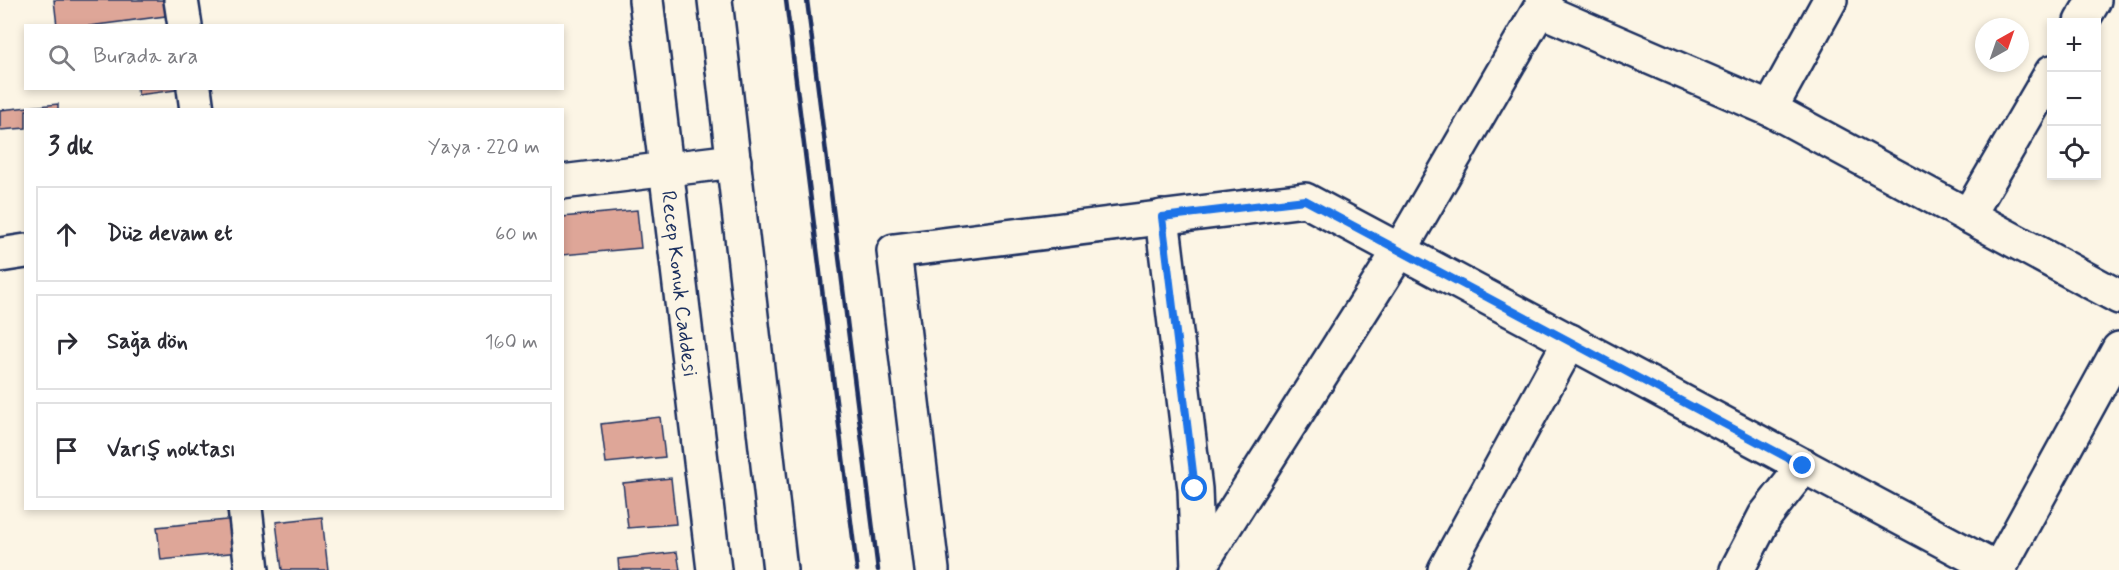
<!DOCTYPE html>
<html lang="tr">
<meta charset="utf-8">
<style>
body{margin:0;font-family:Mynerve,sans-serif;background:#f2f2f3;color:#2b2b33}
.controls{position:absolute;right:18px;top:18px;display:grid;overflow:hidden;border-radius:0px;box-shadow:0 3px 9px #0003}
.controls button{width:54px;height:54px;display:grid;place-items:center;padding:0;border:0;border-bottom:2px solid #e1e1e2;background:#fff;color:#2b2b33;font:30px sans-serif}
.compass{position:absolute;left:1975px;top:18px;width:54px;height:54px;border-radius:50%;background:#fff;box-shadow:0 3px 9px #0003;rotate:40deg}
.stop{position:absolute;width:18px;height:18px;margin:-14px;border:4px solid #1a73e8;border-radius:50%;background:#fff}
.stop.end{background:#1a73e8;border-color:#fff;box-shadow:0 2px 6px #0008}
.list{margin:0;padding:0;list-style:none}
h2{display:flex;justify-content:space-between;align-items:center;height:78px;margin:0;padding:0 24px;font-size:26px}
h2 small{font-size:20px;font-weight:400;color:#7c7c81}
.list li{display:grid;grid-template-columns:39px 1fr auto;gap:18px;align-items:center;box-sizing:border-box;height:96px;margin:0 12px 12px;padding:0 12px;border:2px solid #e1e1e2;border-radius:0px}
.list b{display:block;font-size:22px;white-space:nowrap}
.list em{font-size:20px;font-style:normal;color:#7c7c81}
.icon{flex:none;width:33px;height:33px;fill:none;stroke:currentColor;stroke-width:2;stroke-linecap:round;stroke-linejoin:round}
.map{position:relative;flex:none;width:2119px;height:570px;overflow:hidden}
.search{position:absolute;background:#fff;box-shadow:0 3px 9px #0003;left:24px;top:24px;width:540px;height:66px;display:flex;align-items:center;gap:15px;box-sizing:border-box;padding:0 21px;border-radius:0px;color:#7c7c81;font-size:22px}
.panel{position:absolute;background:#fff;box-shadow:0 3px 9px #0003;left:24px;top:108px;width:540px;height:402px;border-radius:0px}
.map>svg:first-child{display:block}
.building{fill:#dea698;stroke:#1b2f5e;stroke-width:1.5}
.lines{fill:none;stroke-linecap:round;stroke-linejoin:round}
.minor-casing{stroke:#1b2f5e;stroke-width:38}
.tertiary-casing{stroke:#1b2f5e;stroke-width:38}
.secondary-casing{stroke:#1b2f5e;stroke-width:38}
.minor{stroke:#fcf5e5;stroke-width:33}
.tertiary{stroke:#fcf5e5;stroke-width:33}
.secondary{stroke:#fcf5e5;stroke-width:33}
.rail{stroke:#1b2f5e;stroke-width:4.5}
.route{stroke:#1a73e8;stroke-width:8}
.labels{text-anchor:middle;stroke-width:4.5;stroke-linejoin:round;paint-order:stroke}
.street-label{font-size:21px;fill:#1b2f5e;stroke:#fcf5e5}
</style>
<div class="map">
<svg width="2119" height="570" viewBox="0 0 2119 570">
<rect width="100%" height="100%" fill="#fcf5e5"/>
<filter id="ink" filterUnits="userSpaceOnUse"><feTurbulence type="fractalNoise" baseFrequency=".0167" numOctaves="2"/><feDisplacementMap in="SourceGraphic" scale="12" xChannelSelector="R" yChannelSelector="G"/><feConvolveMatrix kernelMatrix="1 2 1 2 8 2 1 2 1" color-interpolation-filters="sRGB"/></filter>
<g filter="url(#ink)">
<g class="building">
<path d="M54 0H171L173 15 89 26H57Z"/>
<path d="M137 88H183L184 89 138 95Z"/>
<path d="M58 104V110H26V128L0 130V110Z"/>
<path d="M637 210 641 248 562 255V217Z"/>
<path d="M660 417 665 457 606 463 601 424Z"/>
<path d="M671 478 676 524 628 528 623 483Z"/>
<path d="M322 517 328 570H282L276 522Z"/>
<path d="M236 519 239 552 161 560 157 527Z"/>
<path d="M677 552 680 570H619L618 559Z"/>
</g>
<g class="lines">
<g class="minor-casing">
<g id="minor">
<path d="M181 0 185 26"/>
<path d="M1541 10 1770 109 2119 297"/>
<path d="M2081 22 2094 0"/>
<path d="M194 88 197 110"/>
<path d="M1770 109 1830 0"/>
<path d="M1968 216 2052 72"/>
<path d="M1162 217 1195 489 1198 568 1202 570"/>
<path d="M245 508 252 570"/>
<path d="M932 570 894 251 1305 200 1998 570"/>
<path d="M1197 570 1400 250 1545 0"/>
<path d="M1445 570 1570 341"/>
<path d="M1737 570 1765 516 1804 466"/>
<path d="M1998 570 2119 349"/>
</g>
</g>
<g class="tertiary-casing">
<g id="tertiary">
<path d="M562 182 734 161"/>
<path d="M0 255 26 251"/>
</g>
</g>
<g class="secondary-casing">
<g id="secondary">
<path id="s1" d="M646 0 714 570"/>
<path d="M715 0 780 570"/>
</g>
</g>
<use href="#minor" class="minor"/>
<use href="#tertiary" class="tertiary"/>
<use href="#secondary" class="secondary"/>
<g class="rail">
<path d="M786 0 857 570"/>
<path d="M807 0 878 570"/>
</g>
</g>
</g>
<g class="lines" filter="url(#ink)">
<path class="route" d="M1195 489 1162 217 1305 200 1803 466"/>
</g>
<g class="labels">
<g class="street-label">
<text dy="7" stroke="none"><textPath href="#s1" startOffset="286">Recep Konuk Caddesi</textPath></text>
</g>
</g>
</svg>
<div class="controls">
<button>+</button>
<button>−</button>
<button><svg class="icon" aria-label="locate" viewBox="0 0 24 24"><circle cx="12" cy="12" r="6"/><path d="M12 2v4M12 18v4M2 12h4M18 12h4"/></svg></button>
</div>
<svg class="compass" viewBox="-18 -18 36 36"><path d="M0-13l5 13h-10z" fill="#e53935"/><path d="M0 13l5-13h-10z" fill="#7c7c81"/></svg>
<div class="stop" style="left:1195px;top:489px"></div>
<div class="stop end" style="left:1803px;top:466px"></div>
<div class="search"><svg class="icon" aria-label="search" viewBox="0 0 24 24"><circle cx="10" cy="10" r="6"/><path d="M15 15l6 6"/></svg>Burada ara</div>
<section class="panel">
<h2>3 dk<small>Yaya · 220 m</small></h2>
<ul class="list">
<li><svg class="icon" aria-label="ahead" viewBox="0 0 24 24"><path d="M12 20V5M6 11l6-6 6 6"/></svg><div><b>Düz devam et</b></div><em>60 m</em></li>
<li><svg class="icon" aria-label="right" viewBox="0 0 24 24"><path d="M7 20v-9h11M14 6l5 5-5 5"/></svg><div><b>Sağa dön</b></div><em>160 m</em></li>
<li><svg class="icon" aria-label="arrive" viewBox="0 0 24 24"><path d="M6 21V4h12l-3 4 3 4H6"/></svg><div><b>Varış noktası</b></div></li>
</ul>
</section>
</div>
